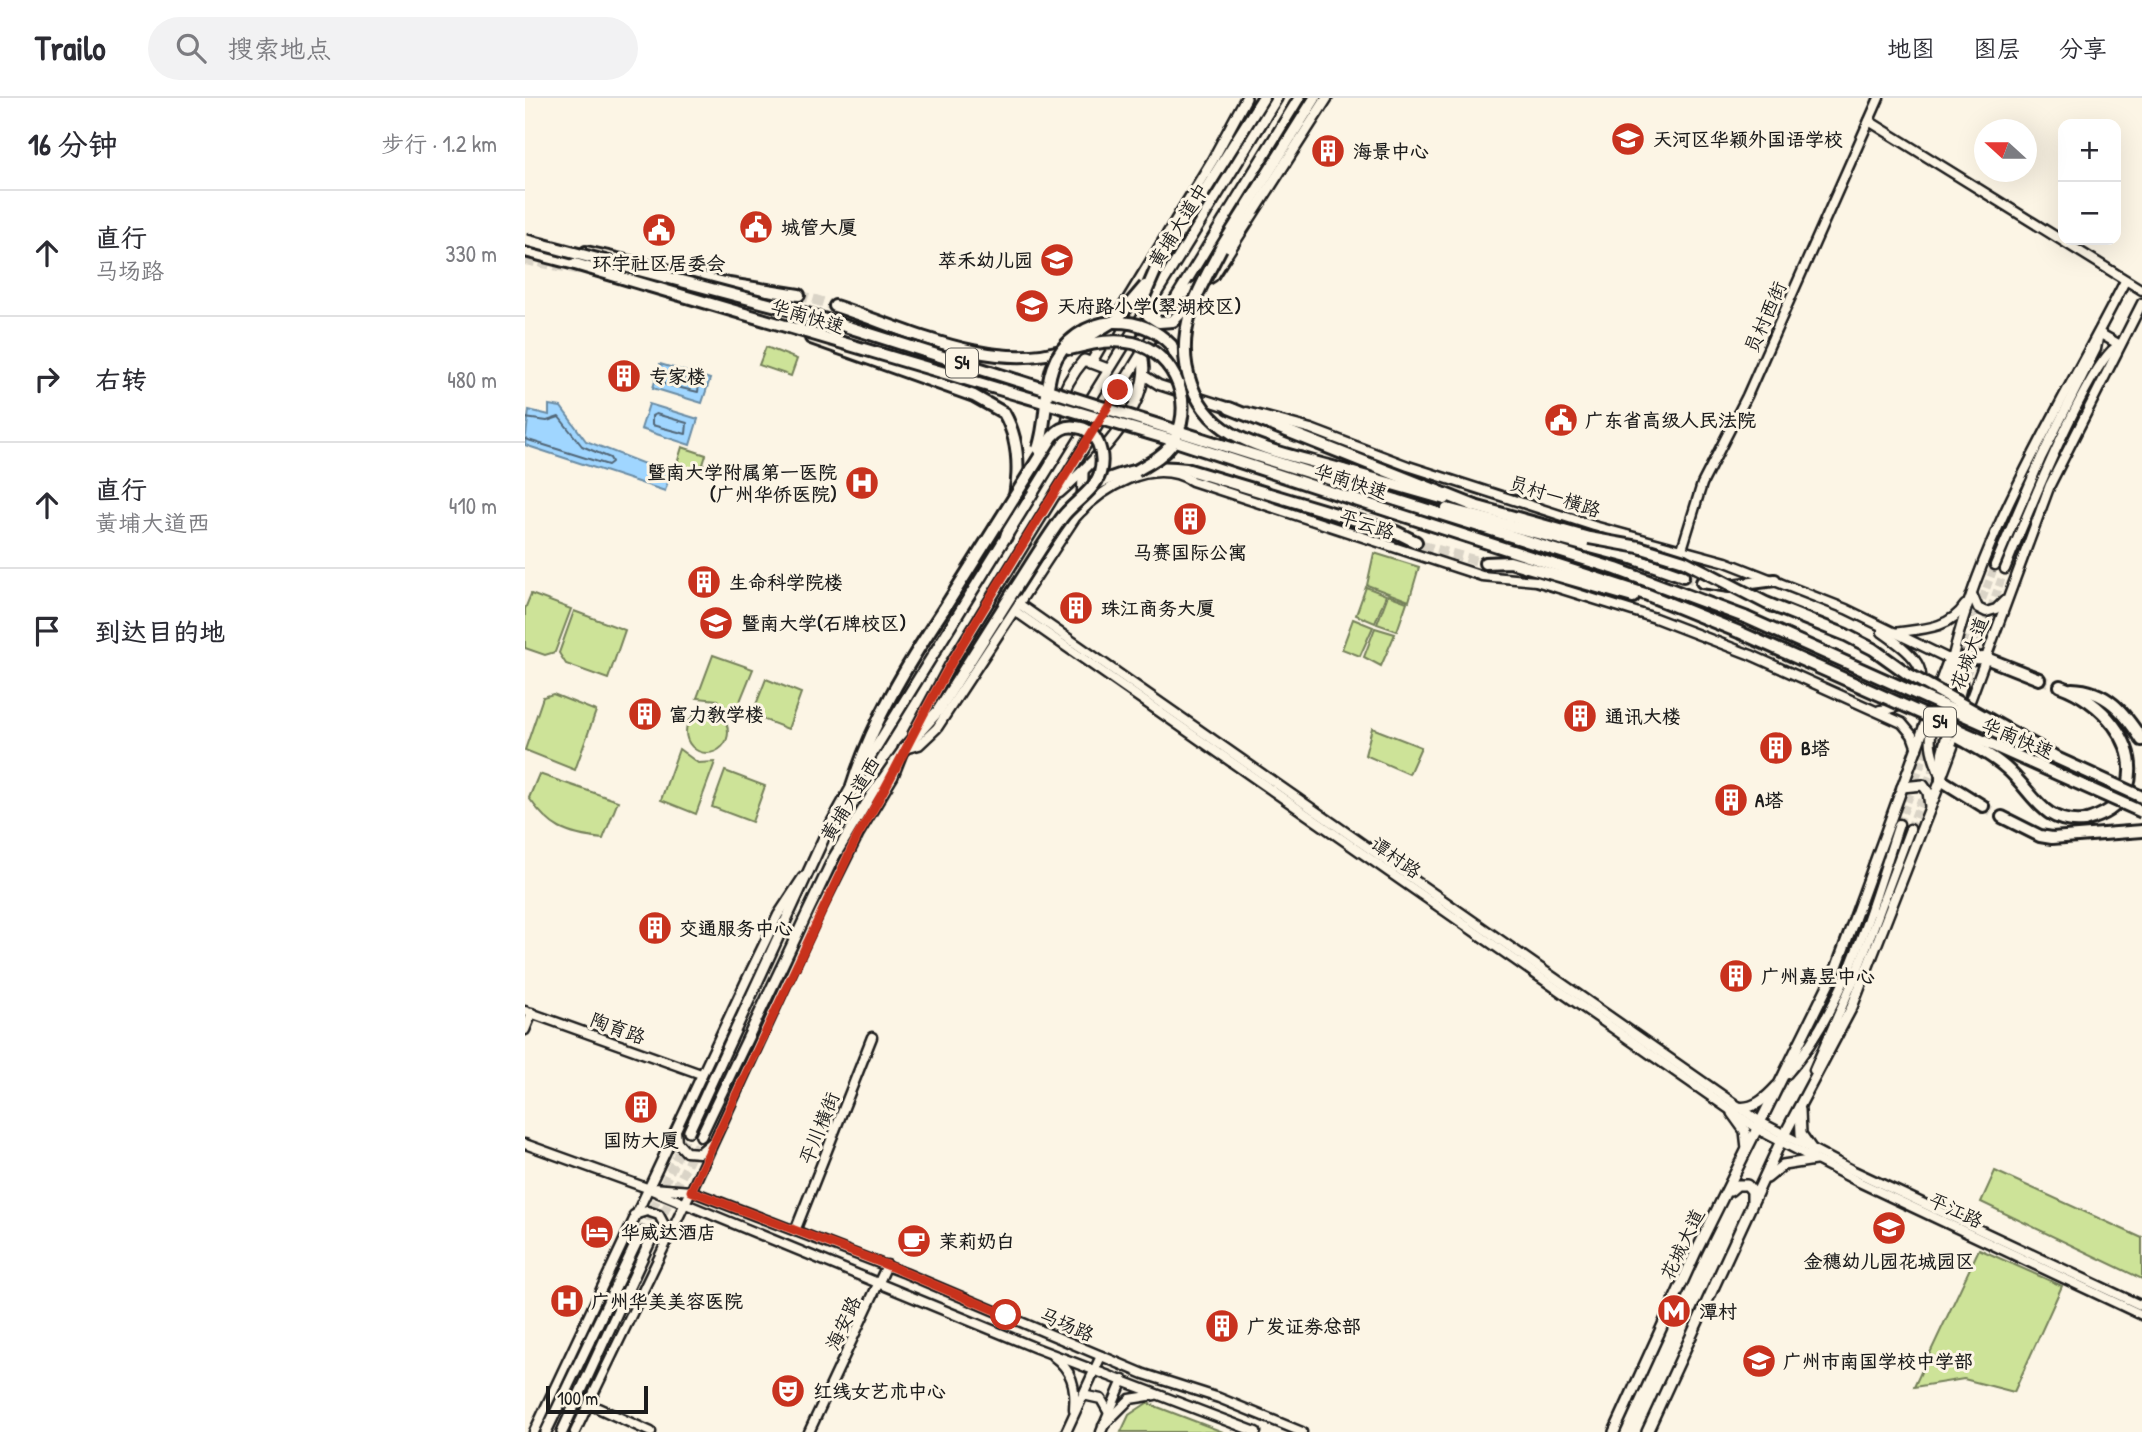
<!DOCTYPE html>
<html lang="zh">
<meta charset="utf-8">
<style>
body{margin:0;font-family:"Patrick Hand","LXGW WenKai TC",sans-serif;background:#f2f2f3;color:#2b2b33}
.controls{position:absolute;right:21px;top:21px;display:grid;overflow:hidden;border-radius:14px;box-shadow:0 7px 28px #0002}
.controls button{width:63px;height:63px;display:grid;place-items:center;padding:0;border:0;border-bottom:2px solid #e1e1e2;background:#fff;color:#2b2b33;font:35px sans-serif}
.compass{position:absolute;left:1449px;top:21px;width:63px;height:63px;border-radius:50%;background:#fff;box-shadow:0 7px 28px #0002;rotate:291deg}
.scale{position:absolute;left:21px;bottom:18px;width:102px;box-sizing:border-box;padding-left:7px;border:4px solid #1c1c1c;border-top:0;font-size:19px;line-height:24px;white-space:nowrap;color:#1c1c1c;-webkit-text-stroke:5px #fcf5e5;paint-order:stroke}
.stop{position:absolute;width:21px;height:21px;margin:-16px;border:5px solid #c8321e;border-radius:50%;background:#fff}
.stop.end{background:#c8321e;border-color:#fff;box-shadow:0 2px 7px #0008}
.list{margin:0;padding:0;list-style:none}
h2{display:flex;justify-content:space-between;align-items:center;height:91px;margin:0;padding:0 28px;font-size:30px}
h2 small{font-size:23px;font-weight:400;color:#7c7c81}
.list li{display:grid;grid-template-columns:46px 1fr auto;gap:21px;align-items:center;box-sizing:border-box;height:126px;padding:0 28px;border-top:2px solid #e1e1e2}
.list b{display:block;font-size:26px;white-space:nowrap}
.list p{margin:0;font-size:23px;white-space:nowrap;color:#7c7c81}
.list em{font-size:23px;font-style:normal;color:#7c7c81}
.icon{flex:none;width:38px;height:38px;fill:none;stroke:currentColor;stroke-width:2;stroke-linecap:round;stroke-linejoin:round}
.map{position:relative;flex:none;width:1617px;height:1334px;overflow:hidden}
header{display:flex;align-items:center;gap:42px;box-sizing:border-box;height:98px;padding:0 35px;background:#fff;border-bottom:2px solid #e1e1e2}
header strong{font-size:33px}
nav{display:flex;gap:38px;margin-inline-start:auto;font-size:24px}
.search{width:490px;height:63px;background:#f2f2f3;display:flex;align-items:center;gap:18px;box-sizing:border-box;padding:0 24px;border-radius:38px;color:#7c7c81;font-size:26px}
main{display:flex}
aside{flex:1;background:#fff}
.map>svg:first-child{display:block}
.green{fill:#cde398;stroke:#74805a;stroke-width:2}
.water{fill:#a0d6ff;stroke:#6b8ca4;stroke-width:2}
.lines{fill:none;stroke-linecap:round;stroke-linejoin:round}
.shore{stroke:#516677;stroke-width:2}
.secondary-tunnel{stroke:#dad4c7;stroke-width:8;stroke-dasharray:8 4;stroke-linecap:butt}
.primary-tunnel{stroke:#dad4c7;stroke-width:9;stroke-dasharray:9 4.5;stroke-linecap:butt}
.highway-tunnel{stroke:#dad4c7;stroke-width:10;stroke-dasharray:10 5;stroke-linecap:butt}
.secondary-casing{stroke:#1c1c1c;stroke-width:13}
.primary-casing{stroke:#1c1c1c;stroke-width:14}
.highway-casing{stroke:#1c1c1c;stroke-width:16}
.secondary{stroke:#fcf5e5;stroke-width:8}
.primary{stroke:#fcf5e5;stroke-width:9}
.highway{stroke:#fcf5e5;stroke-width:10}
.highway-bridge-casing{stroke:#1c1c1c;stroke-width:16;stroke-linecap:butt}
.highway-bridge{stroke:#fcf5e5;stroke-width:10}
.route{stroke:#c8321e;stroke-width:9}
.labels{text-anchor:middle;stroke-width:6;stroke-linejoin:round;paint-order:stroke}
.shield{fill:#fcf5e5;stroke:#5f5d58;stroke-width:2}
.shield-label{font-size:18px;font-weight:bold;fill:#1c1c1c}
.poi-label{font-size:19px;font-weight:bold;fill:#1c1c1c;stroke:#fcf5e5;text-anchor:start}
.street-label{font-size:19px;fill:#1c1c1c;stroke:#fcf5e5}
</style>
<header>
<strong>Trailo</strong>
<div class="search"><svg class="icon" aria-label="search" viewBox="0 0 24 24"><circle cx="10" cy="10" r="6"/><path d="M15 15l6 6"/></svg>搜索地点</div>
<nav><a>地图</a><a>图层</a><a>分享</a></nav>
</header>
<main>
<aside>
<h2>16 分钟<small>步行 · 1.2 km</small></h2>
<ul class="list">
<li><svg class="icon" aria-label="ahead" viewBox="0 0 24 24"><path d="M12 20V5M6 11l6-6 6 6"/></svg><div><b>直行</b><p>马场路</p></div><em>330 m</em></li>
<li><svg class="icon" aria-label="right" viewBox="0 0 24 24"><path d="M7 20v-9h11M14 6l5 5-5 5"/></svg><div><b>右转</b></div><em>480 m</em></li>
<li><svg class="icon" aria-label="ahead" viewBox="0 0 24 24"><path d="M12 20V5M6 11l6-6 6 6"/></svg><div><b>直行</b><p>黄埔大道西</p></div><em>410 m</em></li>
<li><svg class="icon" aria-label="arrive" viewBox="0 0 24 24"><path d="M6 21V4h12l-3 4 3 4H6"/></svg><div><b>到达目的地</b></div></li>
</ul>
</aside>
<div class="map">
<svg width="1617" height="1334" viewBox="0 0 1617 1334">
<rect width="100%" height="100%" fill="#fcf5e5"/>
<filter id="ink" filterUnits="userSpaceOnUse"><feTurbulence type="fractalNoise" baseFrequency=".0143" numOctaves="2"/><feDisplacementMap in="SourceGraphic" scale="14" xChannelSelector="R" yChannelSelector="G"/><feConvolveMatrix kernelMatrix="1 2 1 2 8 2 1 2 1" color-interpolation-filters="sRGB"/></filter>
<g filter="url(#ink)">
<g class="green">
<path d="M241 249 272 261 266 278 234 267Z"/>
<path d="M157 349 181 357 175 376 151 369Z"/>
<path d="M849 455 894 469 884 503 842 487Z"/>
<path d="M841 489 861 497 850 525 831 517Z"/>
<path d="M6 496 46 511 30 554 20 557 0 550V511Z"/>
<path d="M863 497 882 504 872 533 852 526Z"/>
<path d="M49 513 100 532 83 581 41 566 34 555Z"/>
<path d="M828 521 848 529 835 558 817 551Z"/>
<path d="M850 530 870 536 856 568 839 559Z"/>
<path d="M188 557 228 571 209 618 193 602 172 600Z"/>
<path d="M241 581 276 595 263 631 227 617Z"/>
<path d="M28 596 71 613 50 672 0 652 18 599Z"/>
<circle cx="182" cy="634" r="21"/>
<path d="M847 630 896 649 884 676 840 657Z"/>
<path d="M154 651 173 665 190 664 171 716 136 702Z"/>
<path d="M200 673 240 688 227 724 187 709Z"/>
<path d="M14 676 93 703 78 741C40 737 25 730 4 700Z"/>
<path d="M1470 1073 1617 1140V1181L1456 1104Z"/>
<path d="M1454 1151 1537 1188 1489 1294 1439 1281 1389 1289Z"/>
<path d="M622 1305 698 1334H596L604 1317Z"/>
</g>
<g class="water">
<path d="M135 266 185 281 177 305 128 290Z"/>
<path d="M124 306 173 321 165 347 116 331Z"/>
<path d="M24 307 36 309 61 343 145 376 140 393 0 347 4 312 24 317Z"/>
</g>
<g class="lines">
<g class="shore">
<path d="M143 275 174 285 173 294 139 286V277Z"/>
<path d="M131 316 162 325 161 336 127 327V318Z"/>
<path d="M0 320 22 323 34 319 57 348 85 360 87 364 83 367 0 341"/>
</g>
<g class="secondary-tunnel">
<path d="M1437 590 1480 471"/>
<path d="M1411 625 1470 467"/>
<path d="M1374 726 1406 641"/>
<path d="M1385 731 1411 662"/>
</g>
<g class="primary-tunnel">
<path d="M116 1135 164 1033"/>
<path d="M127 1139 176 1038"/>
</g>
<g class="highway-tunnel">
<path d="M0 162 56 172"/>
<path d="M274 197 310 208"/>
<path d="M753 408 960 465"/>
<path d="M1158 478 1177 484"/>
<path d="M1514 581 1535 588"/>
<path d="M1458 708 1477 719"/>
</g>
<g class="secondary-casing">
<g id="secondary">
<path d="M1344 23 1617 192"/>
<path d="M620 278 634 287 709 311"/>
<path d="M722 314 786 331 883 368 1069 428 1201 464 1321 511 1424 561"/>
<path d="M1157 451 1177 386 1222 298 1354 0"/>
<path d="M1470 467 1516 360 1571 251 1574 235 1595 247"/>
<path d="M1480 471C1493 439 1568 251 1595 247"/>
<path d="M1447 496 1453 510 1461 514 1471 511 1479 503"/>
<path d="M494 506 1237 1025 1329 1073 1617 1208"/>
<path d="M490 513 1234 1032 1334 1084 1617 1217"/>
<path d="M1367 535C1395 531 1424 532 1440 507"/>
<path d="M1355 612C1375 612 1405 595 1394 569 1388 555 1369 543 1357 534"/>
<path d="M1419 673 1525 387 1617 205"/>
<path d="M1415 678C1412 669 1407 658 1406 648 1403 623 1419 599 1424 576 1453 435 1536 310 1600 183"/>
<path d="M0 913 176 976"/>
<path d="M0 932 7 915"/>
<path d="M1289 972 1329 881 1385 731"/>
<path d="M1262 976C1320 911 1347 808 1374 726"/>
<path d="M151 1033 152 1044 161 1054 174 1055 186 1045"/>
<path d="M0 1046 122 1090 511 1250 731 1334"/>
<path d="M128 1090 166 1093 380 1175 619 1276 694 1300 777 1334"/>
<path d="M109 1117 122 1113 134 1117 145 1138"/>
<path d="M270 1133 347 939"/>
<path d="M528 1258C547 1272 551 1288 549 1311"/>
<path d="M558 1297 576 1301 584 1315"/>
<path d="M64 1306 126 1334"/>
<path d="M578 1328 605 1301 630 1297"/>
<path d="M9 1334 221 883 253 817 278 779"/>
<path d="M50 1334 166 1093 295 813 333 737 368 679 379 651 394 647 412 630 550 420C576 390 628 358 667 383L957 478 1011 483 1130 520 1226 557 1377 625 1387 637 1392 651"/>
<path d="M284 1334 362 1167"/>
<path d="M541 1334 576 1258"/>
<path d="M576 1334 598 1282"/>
</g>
</g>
<g class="primary-casing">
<g id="primary">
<path d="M650 202 688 178 802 0"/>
<path d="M598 209 687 63 721 0"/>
<path d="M566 265 591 222"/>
<path d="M526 363C529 324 532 293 559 262L583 271"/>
<path d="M534 395C569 364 633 303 616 253"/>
<path d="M557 412 558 374"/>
<path d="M388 636 425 567 774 0"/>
<path d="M1377 689 1398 687 1403 694 1405 708"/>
<path d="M1212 1009C1229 1012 1241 1000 1252 988"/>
<path d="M1275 1012 1276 1036 1288 1053"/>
<path d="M1207 1015 1220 1033 1222 1050"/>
<path d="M164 1033 302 733 327 688 752 0"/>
<path d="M176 1038 309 759 346 698 381 648"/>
<path d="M1242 1080 1258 1067 1290 1062"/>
<path d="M1205 1093 1212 1087H1222L1227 1093V1104"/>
<path d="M21 1334 116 1135"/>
<path d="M37 1334 127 1139"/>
<path d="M1089 1334 1171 1154 1311 871 1424 561"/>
<path d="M1122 1334 1255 1045 1327 909 1416 682"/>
</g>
</g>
<g class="highway-casing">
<g id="highway">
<path d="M696 150 790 0"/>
<path d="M0 153 50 166"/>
<path d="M61 154 204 186 274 197"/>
<path d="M631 171 738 0"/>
<path d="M310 208C382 231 467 276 542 251"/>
<path d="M286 240 449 298 479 315C501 354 492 398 481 439"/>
<path d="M646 247 660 275"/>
<path d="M704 310 950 408"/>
<path d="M818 372 920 401"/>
<path d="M568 388C597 373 628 366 661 371L871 434 891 444"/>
<path d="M871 402 1091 471 1220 519"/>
<path d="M946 407 1064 440"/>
<path d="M922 411 1107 460 1158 478"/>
<path d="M867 414 1123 497 1214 534"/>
<path d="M960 465 985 464 1108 499"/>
<path d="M1177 484 1204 488 1250 482"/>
<path d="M1535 588C1574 602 1617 644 1602 692 1592 710 1579 717 1559 723"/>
<path d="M1547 591C1582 592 1599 614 1617 642"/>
<path d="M379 651 413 613 488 494"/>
<path d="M327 688C347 624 382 567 419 511"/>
<path d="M1458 708 1416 682 1418 654 1436 588 1434 577 1424 561 1461 560 1514 581"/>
<path d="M1477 719 1515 738 1527 740 1617 733"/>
</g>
</g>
<use href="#secondary" class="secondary"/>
<use href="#primary" class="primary"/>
<use href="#highway" class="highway"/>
<g class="highway-bridge-casing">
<g id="highway-bridge">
<path d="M0 142 282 216 871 402"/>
<path d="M696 150C686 170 673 191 666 213 650 263 666 317 716 340 747 355 785 362 818 372"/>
<path d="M50 166 647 342 867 414"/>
<path d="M631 171 618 201 623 217 634 224 648 223 665 205"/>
<path d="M553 245 592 221 620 188"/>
<path d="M544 251C566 246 586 240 608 245 652 255 672 311 646 347 637 359 624 365 611 373"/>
<path d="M513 351C527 311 512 265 552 237 562 230 574 225 587 224 610 223 630 230 646 247"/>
<path d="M1064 440 1114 449 1159 463 1241 505 1321 537 1348 551 1383 576 1531 659"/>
<path d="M419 511 527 339C533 332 540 327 551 329 573 331 580 356 575 375 569 394 547 405 536 421 519 444 504 470 488 494"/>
<path d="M1220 519 1470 631"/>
<path d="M1214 534 1617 714"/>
<path d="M1434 640C1450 649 1467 657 1481 670 1508 693 1517 727 1559 723"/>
<path d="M1525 657 1617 699"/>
</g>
</g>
<use href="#highway-bridge" class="highway-bridge"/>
</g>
</g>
<g class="lines" filter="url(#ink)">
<path class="route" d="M481 1217 362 1167 166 1093 333 737C367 683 392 625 424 569 478 476 537 384 593 292"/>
</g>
<defs>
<g id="school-disc" transform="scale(1.75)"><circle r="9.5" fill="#c8321e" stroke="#fcf5e5"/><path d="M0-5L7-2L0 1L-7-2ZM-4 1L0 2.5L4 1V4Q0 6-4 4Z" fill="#fff"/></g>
<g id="building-disc" transform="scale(1.75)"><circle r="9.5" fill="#c8321e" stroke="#fcf5e5"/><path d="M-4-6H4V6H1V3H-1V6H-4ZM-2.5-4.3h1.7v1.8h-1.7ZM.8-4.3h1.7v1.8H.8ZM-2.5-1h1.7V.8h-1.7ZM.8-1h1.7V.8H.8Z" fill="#fff"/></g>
<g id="civic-disc" transform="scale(1.75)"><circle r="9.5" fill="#c8321e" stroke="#fcf5e5"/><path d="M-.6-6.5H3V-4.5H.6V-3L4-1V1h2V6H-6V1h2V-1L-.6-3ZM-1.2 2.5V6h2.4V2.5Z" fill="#fff"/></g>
<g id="hospital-disc" transform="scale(1.75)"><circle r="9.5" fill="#c8321e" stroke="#fcf5e5"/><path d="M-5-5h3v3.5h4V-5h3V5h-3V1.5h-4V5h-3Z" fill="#fff"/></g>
<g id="university-disc" transform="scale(1.75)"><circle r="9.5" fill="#c8321e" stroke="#fcf5e5"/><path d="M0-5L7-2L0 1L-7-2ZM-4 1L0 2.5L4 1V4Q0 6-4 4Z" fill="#fff"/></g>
<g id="hotel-disc" transform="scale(1.75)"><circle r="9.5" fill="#c8321e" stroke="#fcf5e5"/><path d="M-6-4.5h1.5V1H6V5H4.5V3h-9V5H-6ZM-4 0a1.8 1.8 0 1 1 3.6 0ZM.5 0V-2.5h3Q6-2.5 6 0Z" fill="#fff"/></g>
<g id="cafe-disc" transform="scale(1.75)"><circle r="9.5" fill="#c8321e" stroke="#fcf5e5"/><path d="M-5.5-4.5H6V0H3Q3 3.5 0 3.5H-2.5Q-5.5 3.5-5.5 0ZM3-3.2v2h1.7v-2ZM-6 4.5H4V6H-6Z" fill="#fff"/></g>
<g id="metro-disc" transform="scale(1.75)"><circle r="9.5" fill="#c8321e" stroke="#fcf5e5"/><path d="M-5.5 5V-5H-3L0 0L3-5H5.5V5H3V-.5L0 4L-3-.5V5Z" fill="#fff"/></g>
<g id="theatre-disc" transform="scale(1.75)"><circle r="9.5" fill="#c8321e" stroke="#fcf5e5"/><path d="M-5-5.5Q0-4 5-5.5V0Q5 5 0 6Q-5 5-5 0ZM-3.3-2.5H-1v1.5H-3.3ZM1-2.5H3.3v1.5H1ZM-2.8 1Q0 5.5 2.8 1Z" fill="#fff"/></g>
</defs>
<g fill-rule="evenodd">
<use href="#school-disc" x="1103" y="41"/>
<use href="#building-disc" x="803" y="53"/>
<use href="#civic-disc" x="231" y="129"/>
<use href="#civic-disc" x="134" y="132"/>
<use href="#school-disc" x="532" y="162"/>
<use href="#school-disc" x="507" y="208"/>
<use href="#building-disc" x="99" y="278"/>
<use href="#civic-disc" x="1036" y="322"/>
<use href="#hospital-disc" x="337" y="385"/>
<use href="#building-disc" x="665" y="421"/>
<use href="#building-disc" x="179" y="484"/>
<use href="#building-disc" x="551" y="510"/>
<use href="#university-disc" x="191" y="525"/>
<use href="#building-disc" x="120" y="616"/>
<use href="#building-disc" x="1055" y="618"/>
<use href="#building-disc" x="1251" y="650"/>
<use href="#building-disc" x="1206" y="702"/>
<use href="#building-disc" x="130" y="830"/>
<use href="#building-disc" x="1211" y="878"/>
<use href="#building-disc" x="116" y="1009"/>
<use href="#school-disc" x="1364" y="1130"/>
<use href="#hotel-disc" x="72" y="1134"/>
<use href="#cafe-disc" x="389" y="1143"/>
<use href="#hospital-disc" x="42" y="1203"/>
<use href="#metro-disc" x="1149" y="1213"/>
<use href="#building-disc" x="697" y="1228"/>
<use href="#school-disc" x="1234" y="1263"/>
<use href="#theatre-disc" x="263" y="1293"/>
</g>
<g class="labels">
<g class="shield">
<rect x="421" y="250.5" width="32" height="29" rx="5"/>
<rect x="1399" y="609.5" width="32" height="29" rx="5"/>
</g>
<g class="shield-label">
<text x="437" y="271">S4</text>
<text x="1415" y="630">S4</text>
</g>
<g class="poi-label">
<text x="1128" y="48">天河区华颖外国语学校</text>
<text x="828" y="60">海景中心</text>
<text x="256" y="136">城管大厦</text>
<text x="508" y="169" text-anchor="end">萃禾幼儿园</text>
<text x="134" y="172" text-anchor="middle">环宇社区居委会</text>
<text x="532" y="215">天府路小学(翠湖校区)</text>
<text x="124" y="285">专家楼</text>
<text x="1060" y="329">广东省高级人民法院</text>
<text x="312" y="381" text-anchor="end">暨南大学附属第一医院<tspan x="312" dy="22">(广州华侨医院)</tspan></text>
<text x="665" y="461" text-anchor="middle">马赛国际公寓</text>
<text x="204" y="491">生命科学院楼</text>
<text x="576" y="517">珠江商务大厦</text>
<text x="216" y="532">暨南大学(石牌校区)</text>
<text x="144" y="623">富力教学楼</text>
<text x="1080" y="625">通讯大楼</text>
<text x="1276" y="657">B塔</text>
<text x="1230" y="709">A塔</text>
<text x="154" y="837">交通服务中心</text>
<text x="1236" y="885">广州嘉昱中心</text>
<text x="116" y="1049" text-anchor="middle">国防大厦</text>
<text x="96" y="1141">华威达酒店</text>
<text x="414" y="1150">茉莉奶白</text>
<text x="1364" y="1170" text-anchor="middle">金穗幼儿园花城园区</text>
<text x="66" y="1210">广州华美美容医院</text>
<text x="1174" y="1220">潭村</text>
<text x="722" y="1235">广发证券总部</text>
<text x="1258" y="1270">广州市南国学校中学部</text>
<text x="288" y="1300">红线女艺术中心</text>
</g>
<g class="street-label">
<text transform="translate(653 127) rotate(-58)" y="7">黄埔大道中</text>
<text transform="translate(283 218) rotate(17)" y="7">华南快速</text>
<text transform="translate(1240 219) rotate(-66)" y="7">员村西街</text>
<text transform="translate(826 383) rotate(18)" y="7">华南快速</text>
<text transform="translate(1030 398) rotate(18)" y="7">员村一横路</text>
<text transform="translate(842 426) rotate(18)" y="7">平云路</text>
<text transform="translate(1444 555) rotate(-70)" y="7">花城大道</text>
<text transform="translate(1493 640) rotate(23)" y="7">华南快速</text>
<text transform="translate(325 701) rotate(-58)" y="7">黄埔大道西</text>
<text transform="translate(871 759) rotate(35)" y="7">谭村路</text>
<text transform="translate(93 930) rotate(20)" y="7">陶育路</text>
<text transform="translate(294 1030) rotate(-68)" y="7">平川横街</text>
<text transform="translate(1431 1112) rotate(25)" y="7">平江路</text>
<text transform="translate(1157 1146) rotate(-64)" y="7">花城大道</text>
<text transform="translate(318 1225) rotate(-65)" y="7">海安路</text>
<text transform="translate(542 1226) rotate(23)" y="7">马场路</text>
</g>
</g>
</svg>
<div class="controls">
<button>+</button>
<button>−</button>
</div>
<svg class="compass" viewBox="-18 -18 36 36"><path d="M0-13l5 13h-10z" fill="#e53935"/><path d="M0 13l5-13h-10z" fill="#7c7c81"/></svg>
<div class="scale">100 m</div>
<div class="stop" style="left:481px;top:1217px"></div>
<div class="stop end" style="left:593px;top:292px"></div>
</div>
</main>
